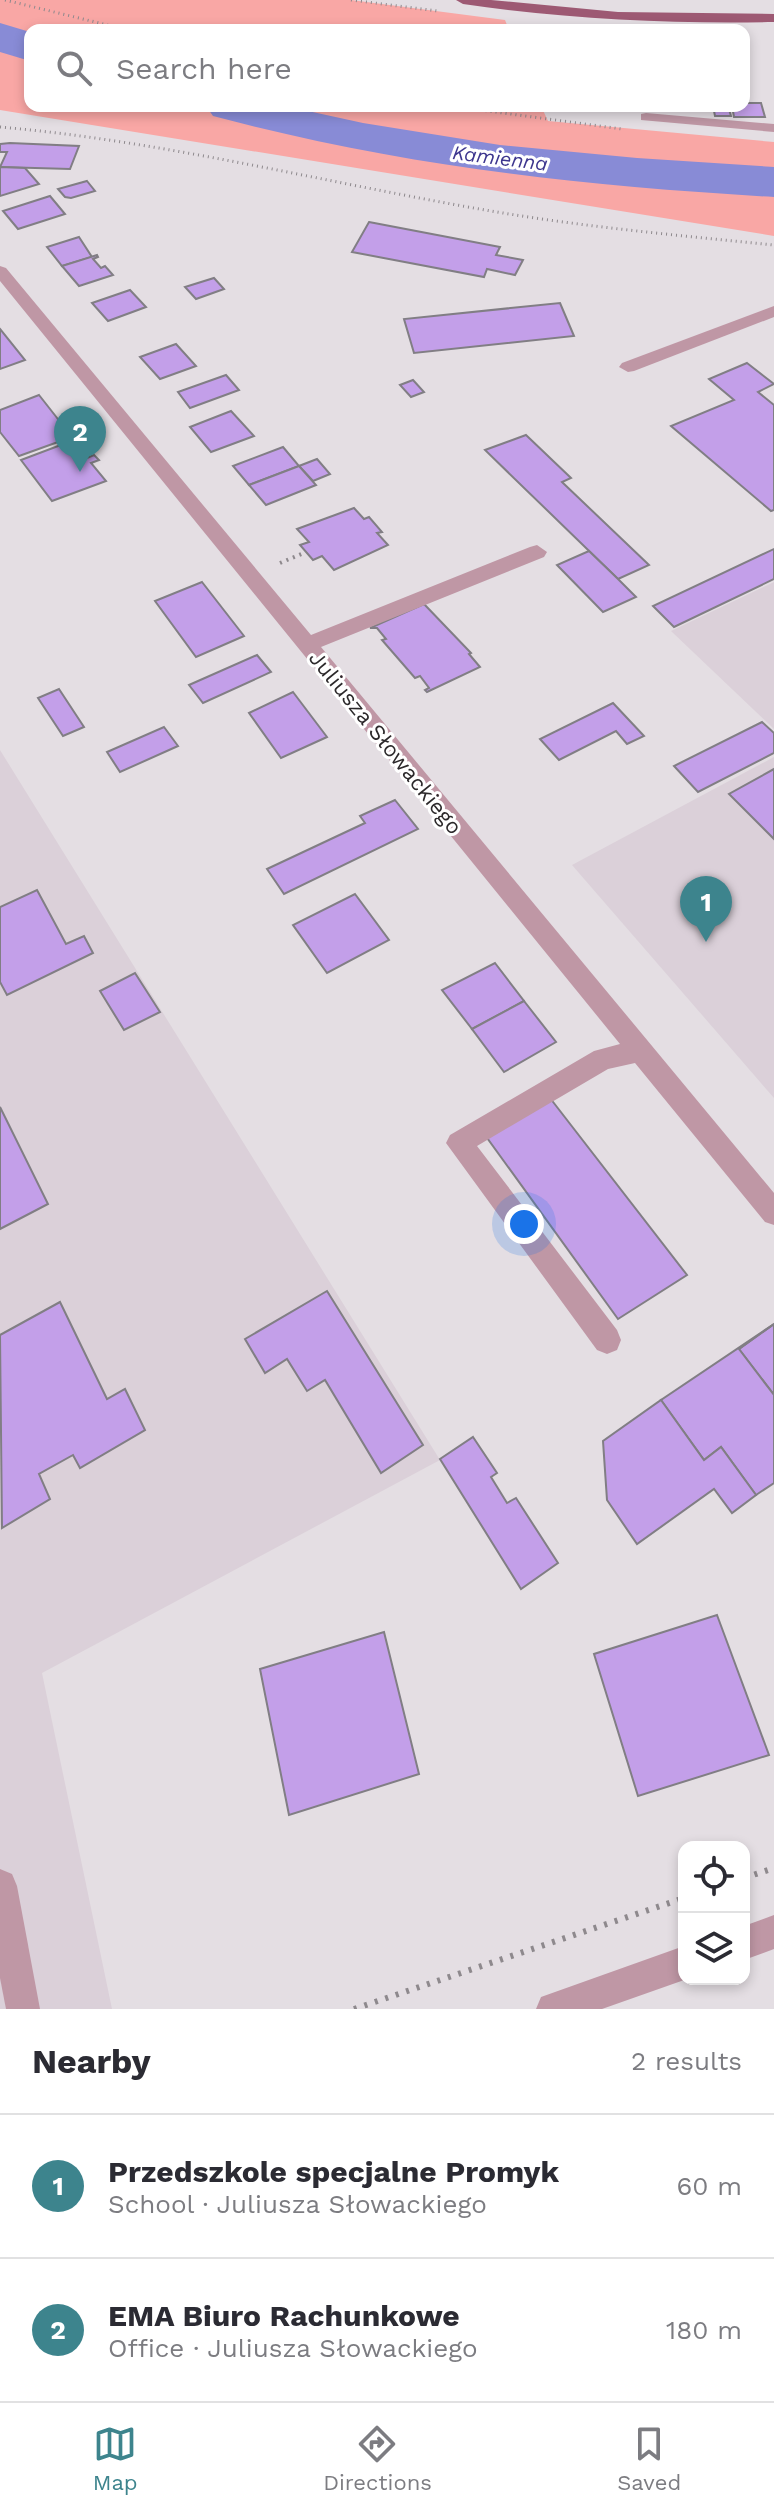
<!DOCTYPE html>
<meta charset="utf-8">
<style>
body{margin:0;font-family:"Work Sans",sans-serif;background:#f2f2f3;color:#2b2b33}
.controls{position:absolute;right:24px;bottom:24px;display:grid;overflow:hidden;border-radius:16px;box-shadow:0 4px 12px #0003}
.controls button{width:72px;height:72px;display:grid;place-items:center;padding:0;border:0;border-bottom:2px solid #e1e1e2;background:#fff;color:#2b2b33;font:40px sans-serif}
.you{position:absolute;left:524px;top:1224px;width:28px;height:28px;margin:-20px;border:6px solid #fff;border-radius:50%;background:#1a73e8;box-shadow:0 0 0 12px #1a73e833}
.badge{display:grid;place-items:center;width:52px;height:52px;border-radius:50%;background:#3d848d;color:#fff;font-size:26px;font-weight:700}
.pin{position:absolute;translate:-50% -66px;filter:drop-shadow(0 2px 4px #0008)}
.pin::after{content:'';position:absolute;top:42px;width:28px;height:24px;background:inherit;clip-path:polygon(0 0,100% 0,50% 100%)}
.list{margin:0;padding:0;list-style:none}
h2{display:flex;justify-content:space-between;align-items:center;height:104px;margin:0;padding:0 32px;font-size:34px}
h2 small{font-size:26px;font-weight:400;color:#7c7c81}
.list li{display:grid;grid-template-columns:52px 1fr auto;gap:24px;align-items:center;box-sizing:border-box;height:144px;padding:0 32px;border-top:2px solid #e1e1e2}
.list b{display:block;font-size:30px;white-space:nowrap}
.list p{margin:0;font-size:26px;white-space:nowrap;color:#7c7c81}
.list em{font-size:26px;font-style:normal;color:#7c7c81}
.icon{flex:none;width:44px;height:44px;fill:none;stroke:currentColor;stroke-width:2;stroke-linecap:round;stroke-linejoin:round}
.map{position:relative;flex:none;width:774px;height:2009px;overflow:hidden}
.search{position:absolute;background:#fff;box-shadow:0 4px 12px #0003;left:24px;right:24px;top:24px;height:88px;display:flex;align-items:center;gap:20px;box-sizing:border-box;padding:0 28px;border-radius:16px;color:#7c7c81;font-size:30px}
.sheet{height:392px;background:#fff}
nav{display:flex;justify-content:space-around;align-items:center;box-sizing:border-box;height:112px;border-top:2px solid #e1e1e2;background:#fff;font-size:22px;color:#7c7c81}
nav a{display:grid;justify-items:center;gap:4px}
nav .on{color:#3d848d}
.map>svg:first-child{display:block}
.built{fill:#dbd0d9}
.green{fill:#f9a7a5}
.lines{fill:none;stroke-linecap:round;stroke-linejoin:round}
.river{fill:#888bd6;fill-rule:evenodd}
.building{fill:#c39fe9;stroke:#817e84;stroke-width:2}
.path-far2{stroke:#8e898d;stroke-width:3;stroke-dasharray:1 4;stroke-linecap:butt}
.path-far1{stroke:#8e898d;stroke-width:4;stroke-dasharray:2 5;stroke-linecap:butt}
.path{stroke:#8e898d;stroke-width:6;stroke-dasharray:3 8;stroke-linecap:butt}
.minor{fill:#bf97a5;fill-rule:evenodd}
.major{fill:#9d5973;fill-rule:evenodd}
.labels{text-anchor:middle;stroke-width:6;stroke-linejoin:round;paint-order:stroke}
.far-water-label{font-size:20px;font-style:italic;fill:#3d368e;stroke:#fff}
.street-label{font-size:22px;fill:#2c292b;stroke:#fff}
</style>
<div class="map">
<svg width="774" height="2009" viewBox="0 0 774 2009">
<rect width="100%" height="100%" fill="#e4dee3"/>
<g class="built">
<path d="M774 582V729L671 631Z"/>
<path d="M0 750 440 1460 42 1673 112 2009H0Z"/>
<path d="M774 757V1098L572 865Z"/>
</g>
<path class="green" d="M0 0H351L505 20 509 30H30V106H541L548 121 774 142V236L0 110Z"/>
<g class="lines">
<g class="river">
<path d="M0 23 30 32V61L0 52Z"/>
<path d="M206 106H285L363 123 500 145 637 158 774 167V197C580 186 401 166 213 116Z"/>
</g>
</g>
<g class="building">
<path d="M744 103H761L765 117H734L732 106H744Z"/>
<path d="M550 106H602V111Z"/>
<path d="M713 106H728L731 116H715Z"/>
<path d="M0 144 10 143 79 146 70 169 0 167 7 152H0Z"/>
<path d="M0 167 25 168 39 184 0 196Z"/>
<path d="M87 181 95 191 71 198 65 197 58 189Z"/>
<path d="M50 196 65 214 18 229 3 211Z"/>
<path d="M369 222 500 247 496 255 523 260 515 275 487 269 484 277 352 252Z"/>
<path d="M79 237 92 257 62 266 47 247Z"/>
<path d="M97 255 98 257 93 259 101 268 105 266 113 275 79 286 62 266Z"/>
<path d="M214 278 224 289 196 299 185 287Z"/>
<path d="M130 290 146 307 108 321 92 303Z"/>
<path d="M560 303 574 336 414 353 404 319Z"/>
<path d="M0 329 25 360 0 369Z"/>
<path d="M176 344 196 366 160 379 140 357Z"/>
<path d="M747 363 774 384 758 392 774 405V510L771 511 671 426 734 400 709 379Z"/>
<path d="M226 375 239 390 190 408 178 392Z"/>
<path d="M413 380 424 392 411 397 400 385Z"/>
<path d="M39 395 72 437 19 456 0 432V410Z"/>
<path d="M231 411 254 436 211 452 190 427Z"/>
<path d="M526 435 571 478 562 482 649 565 618 579 485 450Z"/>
<path d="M74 440 87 458 94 455 99 460 91 463 106 481 52 501 21 460Z"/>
<path d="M283 447 299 466 249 485 233 466Z"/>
<path d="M317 459 330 474 313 481 299 466Z"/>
<path d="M299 466 316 485 266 505 249 485Z"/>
<path d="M354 508 364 519 369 517 382 532 377 533 388 545 334 570 322 556 313 560 300 545 309 542 297 529Z"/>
<path d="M774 549V579L674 627 653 606Z"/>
<path d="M589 551 618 579 636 597 603 612 557 565Z"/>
<path d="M202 582 244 636 196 657 155 601Z"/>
<path d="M424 604 471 653 469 654 480 667 427 692 425 690 429 688 420 676 415 678 382 640 386 639 377 628H370Z"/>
<path d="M257 655 271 672 203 703 189 685Z"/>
<path d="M59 689 84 727 63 736 38 698Z"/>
<path d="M293 692 327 737 281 758 249 713Z"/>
<path d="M613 703 644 736 627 744 616 731 559 760 540 739Z"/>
<path d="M762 722 774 733V753L698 792 674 766Z"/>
<path d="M164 727 178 746 120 772 107 752Z"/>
<path d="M774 769V839L729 794Z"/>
<path d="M395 800 418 829 284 894 267 869 365 823 360 816Z"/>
<path d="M37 890 66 944 84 936 93 953 7 995 0 982V907Z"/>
<path d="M355 894 389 940 327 973 293 925Z"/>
<path d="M495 963 524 1001 472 1029 442 990Z"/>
<path d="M135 973 160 1012 124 1030 100 991Z"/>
<path d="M524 1001 556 1042 504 1072 472 1029Z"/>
<path d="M550 1098 687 1275 618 1319 485 1135Z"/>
<path d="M0 1107 48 1204 0 1229Z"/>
<path d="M327 1291 423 1445 381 1473 325 1380 307 1391 287 1359 265 1373 245 1339Z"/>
<path d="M60 1302 107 1399 125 1389 145 1430 80 1468 73 1455 39 1474 50 1499 2 1528 0 1335Z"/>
<path d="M774 1324V1395L739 1349Z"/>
<path d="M774 1324 739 1349 774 1395V1483L756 1495 721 1447 704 1460 661 1400Z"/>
<path d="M661 1400 704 1460 721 1447 756 1495 732 1513 714 1489 637 1544 607 1500 603 1441Z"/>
<path d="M473 1437 497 1473 491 1477 507 1503 516 1498 558 1563 521 1589 440 1459Z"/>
<path d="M717 1615 769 1755 638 1796 594 1654Z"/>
<path d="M384 1632 419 1774 289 1815 260 1669Z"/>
</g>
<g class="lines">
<g class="path-far2">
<path d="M5 0 128 30"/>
<path d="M351 0 438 11"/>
<path d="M451 106 622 129"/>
<path d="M0 127C172 142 338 186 509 214 596 228 685 236 774 245"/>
</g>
<path class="path-far1" d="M280 563 306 552"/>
<g class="path">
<path d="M744 1878 774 1868"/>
<path d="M354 2009 684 1898"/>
</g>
<g class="minor">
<path d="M646 113 774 124V132L641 120V114Z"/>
<path d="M0 266 6 268 311 635 530 547 537 545 547 552 544 557 321 647 774 1193V1225L765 1222 635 1063 608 1069 477 1146 617 1330 621 1340 617 1350 607 1354 597 1350 446 1143 450 1135 594 1051 620 1044 0 281Z"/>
<path d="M774 306V317L634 371 628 372 619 367 622 363Z"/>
<path d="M0 1869 12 1874 17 1886 40 2009H6L0 1978Z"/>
<path d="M774 1915V1949L744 1960V1926Z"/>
<path d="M684 1946V1979H687L602 2009H536L541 1997Z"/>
</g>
<path class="major" d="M456 0H491L618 12 774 14V22C670 24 566 19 463 4Z"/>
</g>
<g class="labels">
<g class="far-water-label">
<text transform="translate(500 158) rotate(7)" y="7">Kamienna</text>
</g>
<g class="street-label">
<text transform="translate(386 742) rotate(51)" y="8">Juliusza Słowackiego</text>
</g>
</g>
</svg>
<div class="controls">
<button><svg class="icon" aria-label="locate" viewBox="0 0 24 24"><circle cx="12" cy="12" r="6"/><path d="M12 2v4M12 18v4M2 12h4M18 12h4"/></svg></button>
<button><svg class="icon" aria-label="layers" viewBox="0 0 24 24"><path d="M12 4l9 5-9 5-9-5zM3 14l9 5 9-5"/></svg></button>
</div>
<div class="you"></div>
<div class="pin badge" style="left:706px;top:942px">1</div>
<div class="pin badge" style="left:80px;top:472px">2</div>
<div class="search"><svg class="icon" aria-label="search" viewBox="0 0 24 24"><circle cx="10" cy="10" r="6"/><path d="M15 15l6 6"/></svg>Search here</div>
</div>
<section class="sheet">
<h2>Nearby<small>2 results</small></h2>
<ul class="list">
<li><span class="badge">1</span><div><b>Przedszkole specjalne Promyk</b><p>School · Juliusza Słowackiego</p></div><em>60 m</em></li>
<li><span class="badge">2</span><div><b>EMA Biuro Rachunkowe</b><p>Office · Juliusza Słowackiego</p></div><em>180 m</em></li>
</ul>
</section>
<nav>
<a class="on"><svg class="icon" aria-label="map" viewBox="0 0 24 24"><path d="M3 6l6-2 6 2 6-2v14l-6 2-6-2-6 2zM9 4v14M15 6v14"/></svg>Map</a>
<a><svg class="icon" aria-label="directions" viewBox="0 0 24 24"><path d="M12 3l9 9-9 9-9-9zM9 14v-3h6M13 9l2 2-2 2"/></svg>Directions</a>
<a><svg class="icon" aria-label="saved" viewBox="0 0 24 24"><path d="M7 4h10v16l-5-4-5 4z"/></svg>Saved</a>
</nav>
